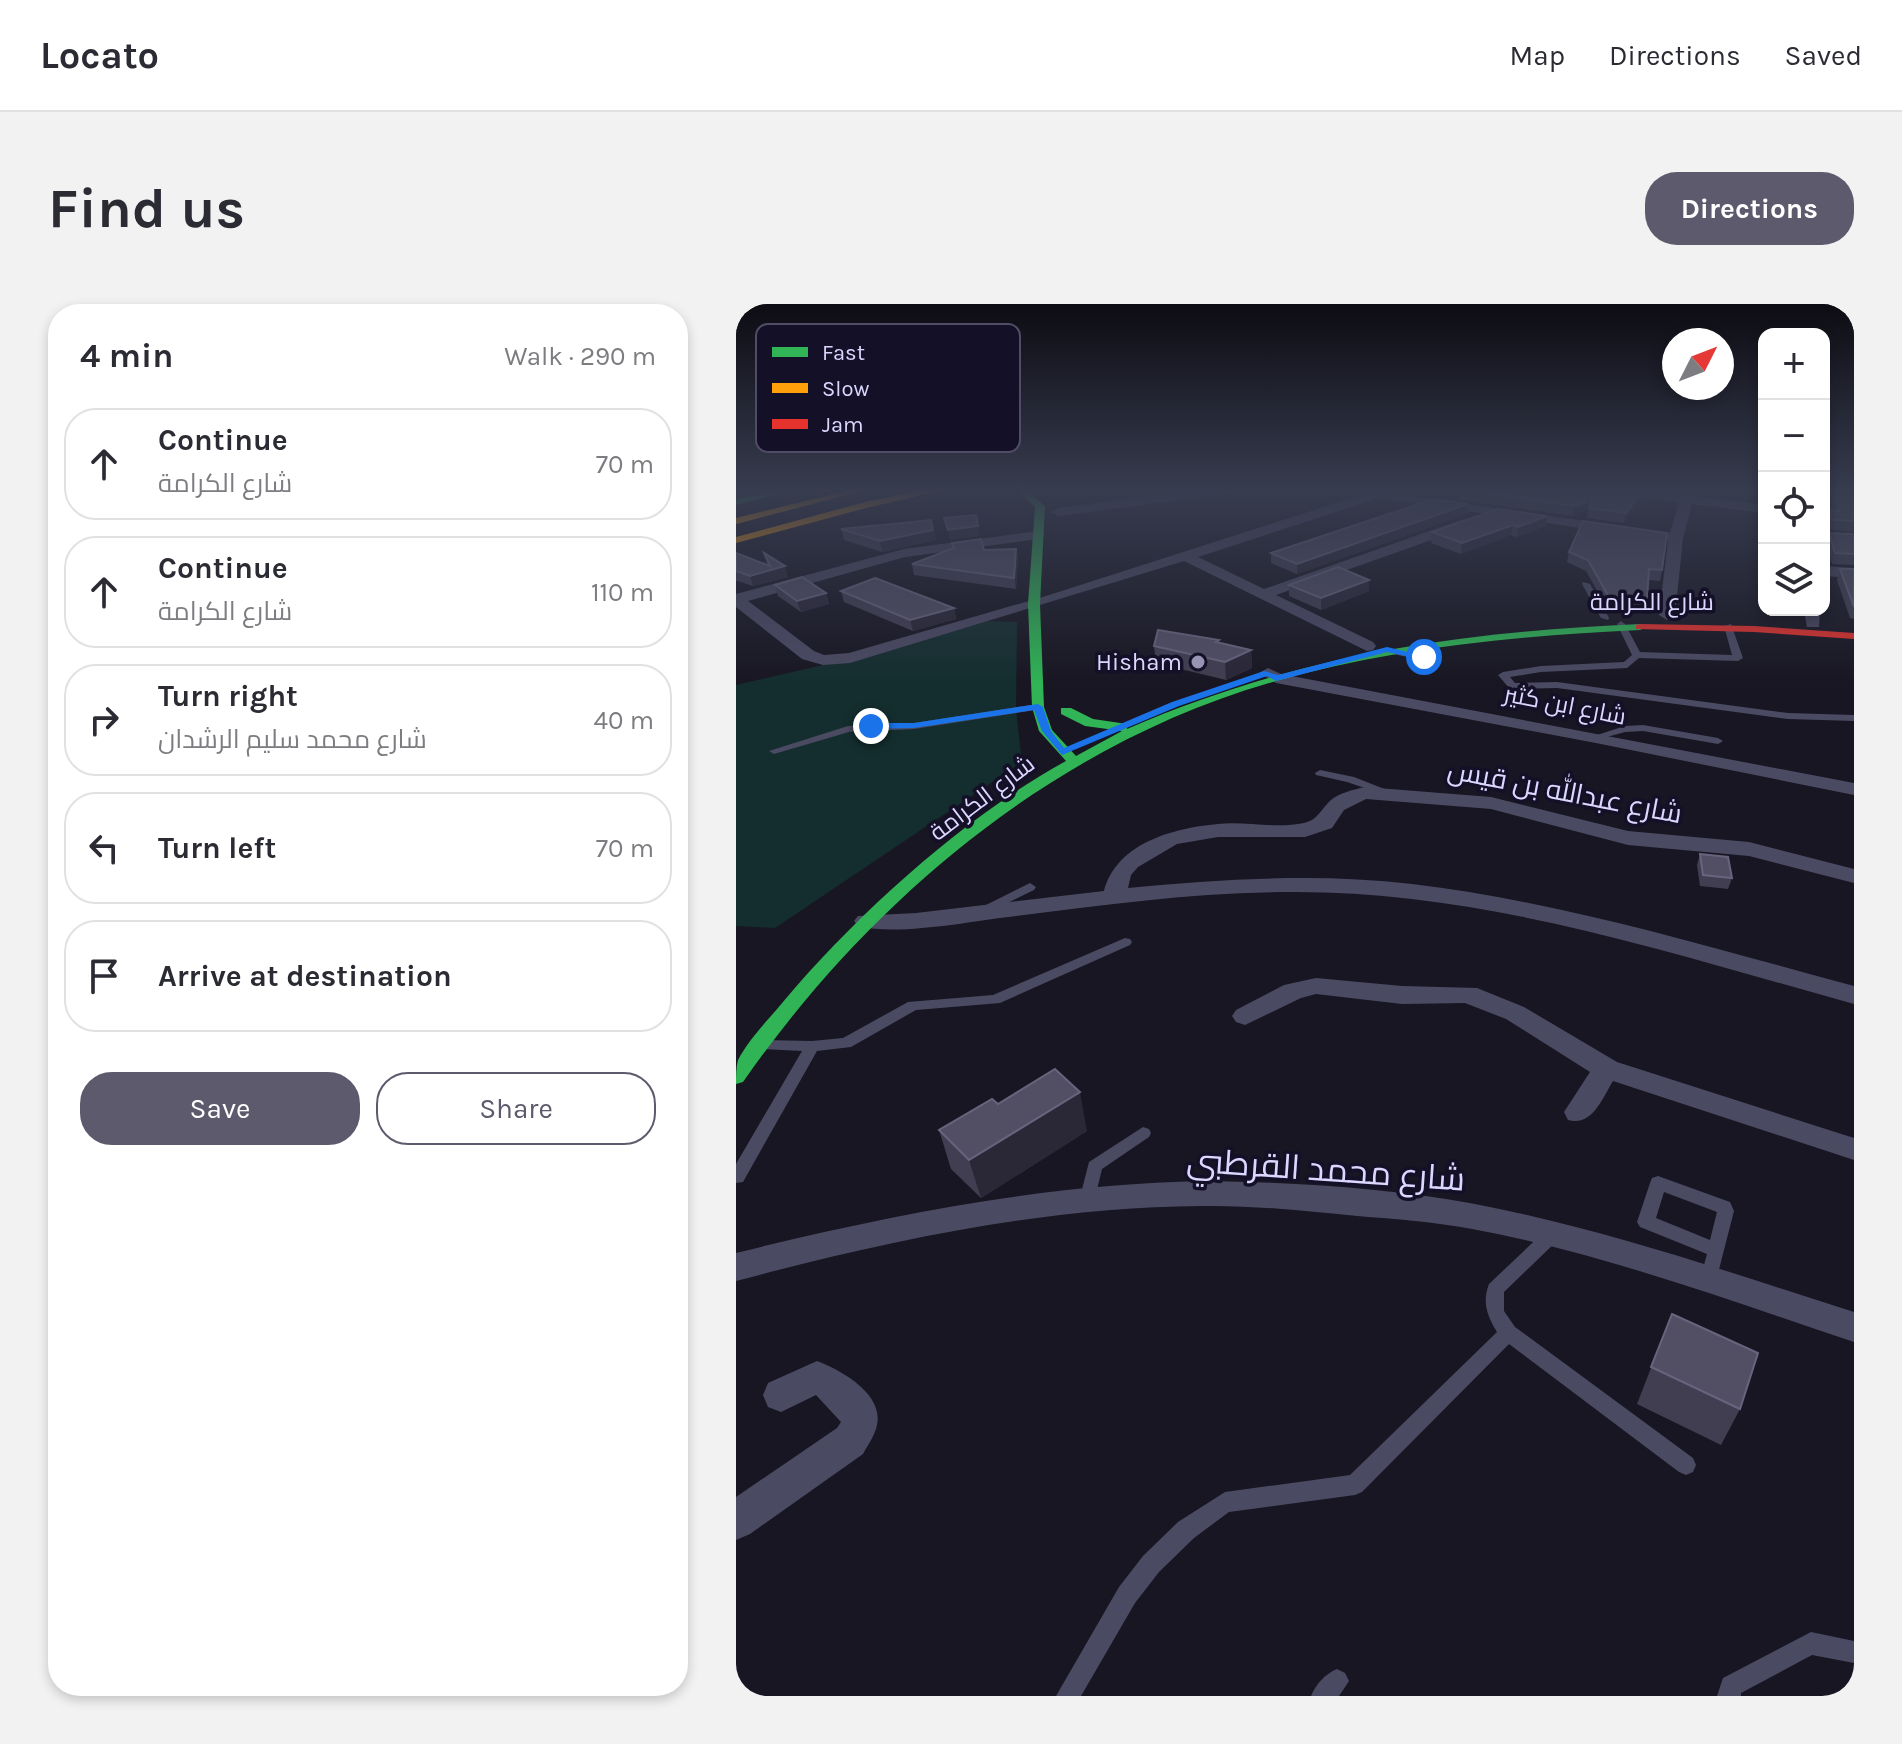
<!DOCTYPE html>
<meta charset="utf-8">
<style>
body{margin:0;font-family:Karla,Cairo,sans-serif;background:#f2f2f3;color:#2b2b33}
.controls{position:absolute;right:24px;top:24px;display:grid;overflow:hidden;border-radius:16px;box-shadow:0 4px 12px #0003}
.controls button{width:72px;height:72px;display:grid;place-items:center;padding:0;border:0;border-bottom:2px solid #e1e1e2;background:#fff;color:#2b2b33;font:40px sans-serif}
.compass{position:absolute;left:926px;top:24px;width:72px;height:72px;border-radius:50%;background:#fff;box-shadow:0 4px 12px #0003;rotate:48deg}
.stop{position:absolute;width:24px;height:24px;margin:-18px;border:6px solid #1a73e8;border-radius:50%;background:#fff}
.stop.end{background:#1a73e8;border-color:#fff;box-shadow:0 2px 8px #0008}
.list{margin:0;padding:0;list-style:none}
h2{display:flex;justify-content:space-between;align-items:center;height:104px;margin:0;padding:0 32px;font-size:34px}
h2 small{font-size:26px;font-weight:400;color:#7c7c81}
.list li{display:grid;grid-template-columns:52px 1fr auto;gap:24px;align-items:center;box-sizing:border-box;height:112px;margin:0 16px 16px;padding:0 16px;border:2px solid #e1e1e2;border-radius:32px}
.list b{display:block;font-size:30px;white-space:nowrap}
.list p{margin:0;font-size:26px;white-space:nowrap;color:#7c7c81}
.list em{font-size:26px;font-style:normal;color:#7c7c81}
.actions{display:flex;gap:16px;padding:24px 32px}
.actions a{flex:1;padding:18px 0;border:2px solid #5c5a6c;border-radius:32px;text-align:center;font-size:28px;color:#5c5a6c}
.actions .main{background:#5c5a6c;color:#fff}
.icon{flex:none;width:44px;height:44px;fill:none;stroke:currentColor;stroke-width:2;stroke-linecap:round;stroke-linejoin:round}
.map{position:relative;flex:none;width:1118px;height:1392px;overflow:hidden;border-radius:32px}
header{display:flex;align-items:center;gap:48px;box-sizing:border-box;height:112px;padding:0 40px;background:#fff;border-bottom:2px solid #e1e1e2}
header strong{font-size:38px}
nav{display:flex;gap:44px;margin-inline-start:auto;font-size:28px}
.intro{display:flex;align-items:center;justify-content:space-between;box-sizing:border-box;height:192px;padding:0 48px}
h1{margin:0;font-size:56px}
.button{padding:20px 36px;border-radius:32px;background:#5c5a6c;color:#fff;font-size:28px;font-weight:700}
main{display:flex;gap:48px;padding:0 48px}
aside{flex:1;background:#fff;border-radius:32px;box-shadow:0 4px 12px #0003}
.map>svg:first-child{display:block}
.green{fill:#142e2f}
.lines{fill:none;stroke-linecap:round;stroke-linejoin:round}
.lane{fill:#4b4a63;fill-rule:evenodd}
.street{fill:#4b4a63;fill-rule:evenodd}
.fast{fill:#30b455;fill-rule:evenodd}
.slow{fill:#ff9f0a;fill-rule:evenodd}
.jam{fill:#e5322d;fill-rule:evenodd}
.wall{fill:#423e52}
.shaded-wall{fill:#2a2737}
.building{fill:#524f65;stroke:#68647d;stroke-width:2}
.route{fill:#1a73e8}
.poi-dot{fill:#9793b2;stroke:#141028;stroke-width:3}
.labels{text-anchor:middle;stroke-width:7;stroke-linejoin:round;paint-order:stroke}
.far-street-label{font-size:24px;fill:#dbd7ff;stroke:#141028}
.far-poi-label{font-size:24px;fill:#dbd7ff;stroke:#141028;text-anchor:end}
.street-label{font-size:28px;fill:#dbd7ff;stroke:#141028}
.near-street-label{font-size:34px;fill:#dbd7ff;stroke:#141028}
.key{fill:#141028;stroke:#504c68;stroke-width:2}
.key-label{font-size:22px;fill:#dbd7ff}
</style>
<header>
<strong>Locato</strong>
<nav><a>Map</a><a>Directions</a><a>Saved</a></nav>
</header>
<div class="intro"><h1>Find us</h1><a class="button">Directions</a></div>
<main>
<aside>
<h2>4 min<small>Walk · 290 m</small></h2>
<ul class="list">
<li><svg class="icon" aria-label="ahead" viewBox="0 0 24 24"><path d="M12 20V5M6 11l6-6 6 6"/></svg><div><b>Continue</b><p>شارع الكرامة</p></div><em>70 m</em></li>
<li><svg class="icon" aria-label="ahead" viewBox="0 0 24 24"><path d="M12 20V5M6 11l6-6 6 6"/></svg><div><b>Continue</b><p>شارع الكرامة</p></div><em>110 m</em></li>
<li><svg class="icon" aria-label="right" viewBox="0 0 24 24"><path d="M7 20v-9h11M14 6l5 5-5 5"/></svg><div><b>Turn right</b><p>شارع محمد سليم الرشدان</p></div><em>40 m</em></li>
<li><svg class="icon" aria-label="left" viewBox="0 0 24 24"><path d="M17 20v-9H6M10 6l-5 5 5 5"/></svg><div><b>Turn left</b></div><em>70 m</em></li>
<li><svg class="icon" aria-label="arrive" viewBox="0 0 24 24"><path d="M6 21V4h12l-3 4 3 4H6"/></svg><div><b>Arrive at destination</b></div></li>
</ul>
<div class="actions"><a class="main">Save</a><a>Share</a></div>
</aside>
<div class="map">
<svg width="1118" height="1392" viewBox="0 0 1118 1392">
<rect width="100%" height="100%" fill="#181622"/>
<path class="green" d="M253 317 281 318 280 406 286 458 39 624 0 622V381L135 350Z"/>
<g class="lines">
<g class="lane">
<path d="M847 278 854 280 873 314 872 316 865 314 846 280Z"/>
<path d="M885 317 889 320 904 348 996 351 988 322 995 320 1007 354 1002 357 903 354 891 364 805 368 774 373 779 379 821 378 1052 409 1118 411V417L1052 415 821 384 776 385 773 384 762 371 767 368 805 362 888 358 896 351 881 320Z"/>
<path d="M659 345 693 353 688 356 656 350V346Z"/>
<path d="M302 400 306 401V405L178 425 113 428 38 450 33 447 112 422 178 419Z"/>
<path d="M907 421 982 434 987 437 982 440 907 427 889 428 860 436 855 433 889 422Z"/>
<path d="M584 466 618 473 661 490 655 493 611 478 580 471 579 469Z"/>
<path d="M294 579 300 583 298 586 245 612H235L234 609Z"/>
<path d="M389 634 394 635 396 638 394 641 264 699 180 706 115 743 81 747 7 878 0 879V860L66 747 25 745 18 740 20 736 76 737 107 734 172 698 257 691Z"/>
<path d="M407 823 413 825 415 829 413 833 366 865 357 902 351 904 345 902 343 897 353 858Z"/>
<path d="M922 872 994 898 998 907 979 981 973 984 967 981 964 976 971 950 904 923 901 918 914 879 916 874ZM928 888 981 908 974 936 920 914Z"/>
<path d="M817 923 823 925 826 930 823 935 768 988V1007L779 1023 957 1154 960 1161 957 1168 950 1171 943 1168 773 1040 626 1188 619 1191 493 1208 458 1234 423 1268 399 1299 345 1392H320L383 1283 407 1252 442 1218 489 1188 614 1171 761 1028C751 1012 746 998 753 980L811 925Z"/>
<path d="M1075 1328 1118 1337V1359L1076 1351 1005 1389V1392H981L987 1374Z"/>
<path d="M601 1365 609 1369 613 1377 603 1392H575C580 1380 589 1370 601 1365Z"/>
</g>
<g class="street">
<path d="M0 185H11L18 190 11 194 0 190Z"/>
<path d="M468 185H505L499 189 322 212 315 208 322 204Z"/>
<path d="M623 185 934 229 943 198 873 189 867 185H905L1028 201V209L956 200 947 234 939 311 931 316 923 311 932 237 643 194 462 253 528 285 725 216H735V222L540 291 637 338 640 342 637 346 631 347 448 257 114 359 87 361 66 355 0 303V290L168 245 302 227 309 231 302 235 169 253 12 297 78 347 88 351 113 349 310 292 625 191 620 188Z"/>
<path d="M1088 228 1118 230V238L1088 236Z"/>
<path d="M1088 262 1118 264V274L1088 272Z"/>
<path d="M1068 306H1084L1083 323H1071Z"/>
<path d="M532 364 545 370 1118 479V491L860 439 540 379 523 369Z"/>
<path d="M629 483 755 493 892 527 1013 538 1118 565V579L1013 552 892 541 755 505 630 495 608 506 596 524 569 533H482L441 540 402 563 395 571 392 584C486 575 582 569 676 580 827 598 972 643 1118 682V700C933 649 749 587 555 588 460 588 366 601 272 613 231 618 161 632 122 622L118 617 122 612 180 609 368 587C381 539 437 524 482 520 509 517 540 525 568 519 582 516 585 505 595 496 605 488 617 486 629 483Z"/>
<path d="M580 674 666 682 741 684 788 703 881 758 1118 834V856L877 777C866 795 856 823 832 816L828 808 854 768 770 715 729 699 666 700 580 690 565 694 509 721 500 718 496 712 500 706 548 681Z"/>
<path d="M467 877C553 878 654 884 739 900 868 925 993 968 1118 1008V1038C992 996 866 949 736 925 698 918 660 915 621 912 569 907 517 901 465 902 308 903 151 937 0 977V949C153 911 309 880 467 877Z"/>
<path d="M81 1057C105 1066 148 1090 141 1121 139 1131 132 1141 127 1150L14 1230 0 1236V1193L101 1124 105 1118 80 1091 45 1108 32 1103 27 1091 32 1079Z"/>
</g>
<g class="fast">
<path d="M44 185H61L0 201V195Z"/>
<path d="M280 185H289L309 202 304 300 308 403 316 426 340 452 386 427 349 422 325 410V404H335L357 415 391 420V425C561 351 721 328 904 320L910 323 904 326C778 332 654 344 533 379 317 442 134 596 7 778L0 780C0 772 0 763 2 756 13 735 32 716 47 698 121 610 228 513 330 457L303 427 296 403 292 300 299 203Z"/>
</g>
<g class="slow">
<path d="M118 185H134L0 220V214Z"/>
<path d="M194 185H212L130 204 0 239V233L129 198Z"/>
</g>
<path class="jam" d="M904 320 1018 322 1118 329V335L1018 328 900 325V321Z"/>
</g>
<g class="wall">
<path d="M1094 185H1118V228L1088 225V213L1090 205 1097 206 1093 188Z"/>
<path d="M724 186 905 196 888 219 851 214 852 206 837 212 723 196Z"/>
<path d="M732 200 731 210 561 270 535 259V249Z"/>
<path d="M811 212 810 222 781 233 775 231 725 250 695 239 696 228Z"/>
<path d="M195 216 200 236 146 248 108 236 105 225Z"/>
<path d="M1093 229 1118 230V261L1096 260 1090 239Z"/>
<path d="M280 245 282 255 280 285 178 271 176 260 248 246Z"/>
<path d="M833 248 926 266 924 277 913 276 911 295 909 306H872L850 267 831 258Z"/>
<path d="M0 249 32 261 28 249 52 273 17 282 2 277H0Z"/>
<path d="M1104 265H1118V315L1114 314 1101 276Z"/>
<path d="M633 276V287L585 306 553 292V281Z"/>
<path d="M39 281 90 289 93 300 65 308 42 292Z"/>
<path d="M105 287 218 304 220 315 177 327 108 298Z"/>
<path d="M483 336V339L515 346 516 364 490 376 420 359 418 342Z"/>
<path d="M964 550 996 574 992 585 964 582 961 561Z"/>
<path d="M262 800 351 827 245 894 215 865 203 826Z"/>
<path d="M936 1010 1004 1105 985 1141 901 1100Z"/>
</g>
<g class="shaded-wall">
<path d="M907 186 905 196 888 219 890 209Z"/>
<path d="M857 196 852 206 837 212 838 202Z"/>
<path d="M732 200 731 210 561 270V260Z"/>
<path d="M811 212 810 222 781 233 782 223Z"/>
<path d="M777 221 775 231 725 250 726 239Z"/>
<path d="M242 222 244 232 214 236 212 226Z"/>
<path d="M197 226 200 236 146 248 144 237Z"/>
<path d="M280 245 282 255 280 285 278 274Z"/>
<path d="M49 262 52 273 17 282 14 272Z"/>
<path d="M633 276V287L585 306V294Z"/>
<path d="M90 289 93 300 65 308 61 297Z"/>
<path d="M218 304 220 315 177 327 174 316Z"/>
<path d="M515 346 516 364 490 376 489 358Z"/>
<path d="M344 788 351 827 245 894 233 856Z"/>
</g>
<g class="building">
<path d="M728 185H897L907 186 890 209 853 204 857 196 838 202 724 186Z"/>
<path d="M1098 185H1118V217L1091 215 1090 205 1103 207Z"/>
<path d="M698 195 732 200 561 260 535 249Z"/>
<path d="M762 205 811 212 782 223 777 221 726 239 696 228Z"/>
<path d="M240 211 242 222 212 226 208 214Z"/>
<path d="M195 216 197 226 144 237 105 225Z"/>
<path d="M847 217 931 229 926 266 913 265 911 295H874L852 256 833 248Z"/>
<path d="M1093 229 1118 230V250L1099 249Z"/>
<path d="M245 235 248 246 280 245 278 274 176 260 218 244 216 239Z"/>
<path d="M0 249 34 262 28 249 49 262 14 272 0 267Z"/>
<path d="M602 263 633 276 585 294 553 281Z"/>
<path d="M1104 265H1118V303Z"/>
<path d="M66 273 90 289 61 297 39 281Z"/>
<path d="M139 274 218 304 174 316 105 287Z"/>
<path d="M422 326 483 336 480 338 515 346 489 358 418 342Z"/>
<path d="M964 550 992 553 996 574 967 571Z"/>
<path d="M319 765 344 788 233 856 203 826 256 795 262 800Z"/>
<path d="M936 1010 1022 1049 1004 1105 915 1063Z"/>
</g>
<linearGradient id="sky" x2="0" y2="1"><stop stop-color="#0d0c13"/><stop offset="0.49" stop-color="#373c4f"/><stop offset="1" stop-color="#373c4f" stop-opacity="0"/></linearGradient>
<rect width="1118" height="380" fill="url(#sky)"/>
<path class="route" d="M651 343 693 353 688 356 651 348 540 377 531 372 443 402 326 451 306 427 298 406 178 424 135 425 130 422 135 419H178L302 400 307 403 315 427 328 444 436 398 528 367 542 371Z"/>
<circle class="poi-dot" cx="462" cy="358" r="8"/>
<g class="labels">
<g class="far-street-label">
<text x="916" y="306">شارع الكرامة</text>
<text transform="translate(829 401) rotate(11)" y="8">شارع ابن كثير</text>
<text transform="translate(246 494) rotate(-37)" y="8">شارع الكرامة</text>
</g>
<g class="far-poi-label">
<text x="446" y="366">Hisham</text>
</g>
<g class="street-label">
<text transform="translate(829 487) rotate(11)" y="10">شارع عبدالله بن قيس</text>
</g>
<g class="near-street-label">
<text transform="translate(590 865) rotate(4)" y="12">شارع محمد القرطبي</text>
</g>
</g>
<rect x="20" y="20" width="264" height="128" rx="12" class="key"/>
<rect x="36" y="43" width="36" height="10" fill="#30b455"/>
<rect x="36" y="79" width="36" height="10" fill="#ff9f0a"/>
<rect x="36" y="115" width="36" height="10" fill="#e5322d"/>
<g class="key-label">
<text x="86" y="56">Fast</text>
<text x="86" y="92">Slow</text>
<text x="86" y="128">Jam</text>
</g>
</svg>
<div class="controls">
<button>+</button>
<button>−</button>
<button><svg class="icon" aria-label="locate" viewBox="0 0 24 24"><circle cx="12" cy="12" r="6"/><path d="M12 2v4M12 18v4M2 12h4M18 12h4"/></svg></button>
<button><svg class="icon" aria-label="layers" viewBox="0 0 24 24"><path d="M12 4l9 5-9 5-9-5zM3 14l9 5 9-5"/></svg></button>
</div>
<svg class="compass" viewBox="-18 -18 36 36"><path d="M0-13l5 13h-10z" fill="#e53935"/><path d="M0 13l5-13h-10z" fill="#7c7c81"/></svg>
<div class="stop" style="left:688px;top:353px"></div>
<div class="stop end" style="left:135px;top:422px"></div>
</div>
</main>
